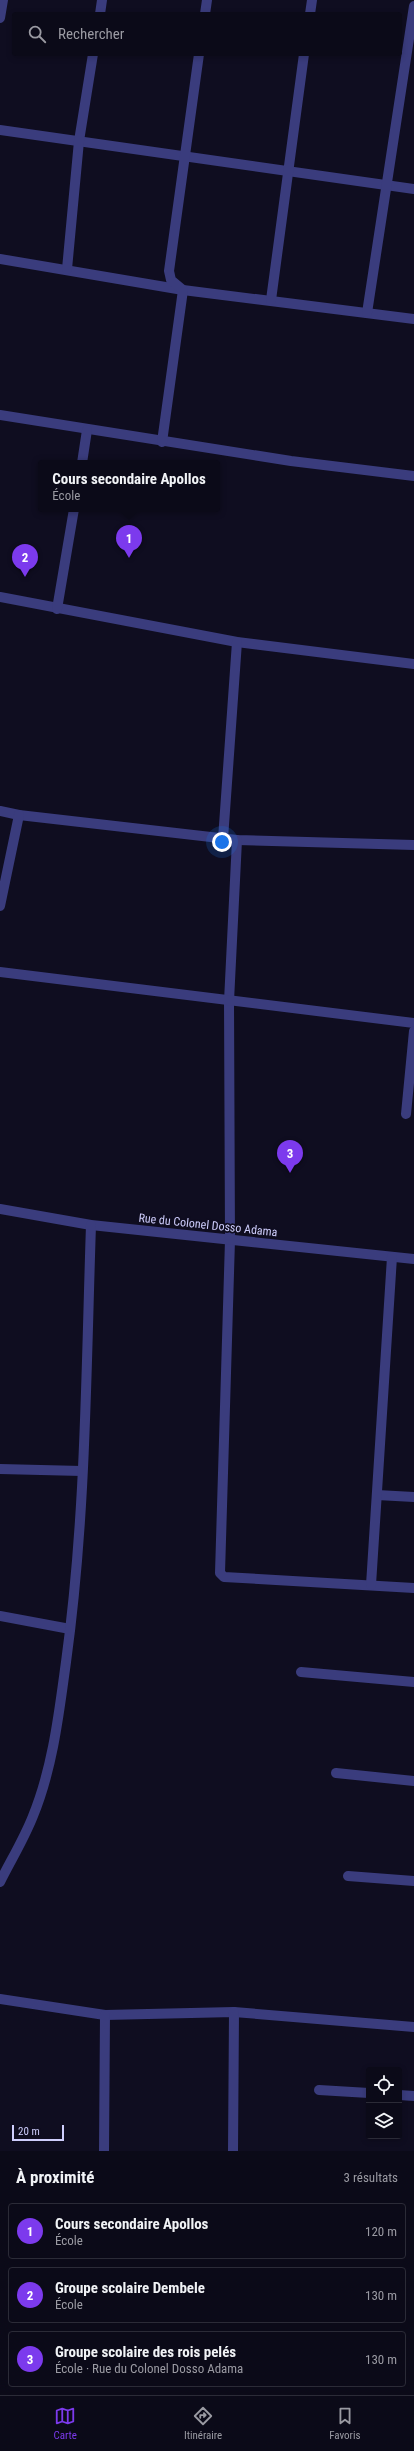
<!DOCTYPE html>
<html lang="fr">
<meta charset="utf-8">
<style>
body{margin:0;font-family:"Roboto Condensed",sans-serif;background:#191825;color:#f1f3f6}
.controls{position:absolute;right:12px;bottom:12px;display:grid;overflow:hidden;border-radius:4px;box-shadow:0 2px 6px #0003}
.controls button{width:36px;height:36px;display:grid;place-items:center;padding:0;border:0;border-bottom:1px solid #2b2b37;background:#0b0a18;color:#f1f3f6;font:20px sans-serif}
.scale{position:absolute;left:12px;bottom:10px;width:52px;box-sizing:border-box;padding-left:4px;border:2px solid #cfcefd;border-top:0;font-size:11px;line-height:14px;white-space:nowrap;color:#cfcefd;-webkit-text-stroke:3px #0f0d20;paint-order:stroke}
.you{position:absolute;left:222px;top:842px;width:14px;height:14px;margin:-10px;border:3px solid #fff;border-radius:50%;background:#1a73e8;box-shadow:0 0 0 6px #1a73e833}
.badge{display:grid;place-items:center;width:26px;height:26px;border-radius:50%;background:#7c3aed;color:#fff;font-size:13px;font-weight:700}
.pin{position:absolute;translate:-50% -33px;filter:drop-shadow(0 1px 2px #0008)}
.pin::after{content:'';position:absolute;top:21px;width:14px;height:12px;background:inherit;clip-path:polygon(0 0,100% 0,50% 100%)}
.popup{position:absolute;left:38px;top:460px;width:182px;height:52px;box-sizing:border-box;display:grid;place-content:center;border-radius:4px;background:#0b0a18;filter:drop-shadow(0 1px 3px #0005);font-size:13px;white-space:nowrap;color:#9a9aa2}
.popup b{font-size:15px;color:#f1f3f6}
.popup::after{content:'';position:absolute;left:50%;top:100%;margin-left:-8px;border:8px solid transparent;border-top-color:#0b0a18}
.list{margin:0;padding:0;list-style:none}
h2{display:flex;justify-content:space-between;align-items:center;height:52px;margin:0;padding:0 16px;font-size:17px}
h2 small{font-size:13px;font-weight:400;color:#9a9aa2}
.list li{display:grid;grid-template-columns:26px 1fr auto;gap:12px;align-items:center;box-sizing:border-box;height:56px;margin:0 8px 8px;padding:0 8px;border:1px solid #2b2b37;border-radius:4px}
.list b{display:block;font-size:15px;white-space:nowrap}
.list p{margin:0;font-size:13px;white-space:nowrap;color:#9a9aa2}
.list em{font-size:13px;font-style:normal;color:#9a9aa2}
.icon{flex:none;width:22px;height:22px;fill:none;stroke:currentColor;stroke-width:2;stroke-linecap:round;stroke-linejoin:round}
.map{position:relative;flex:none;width:414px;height:2151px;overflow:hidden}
.search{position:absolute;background:#0b0a18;box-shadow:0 2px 6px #0003;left:12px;right:12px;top:12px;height:44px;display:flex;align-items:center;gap:10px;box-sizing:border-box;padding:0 14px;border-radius:4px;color:#9a9aa2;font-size:15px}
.sheet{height:244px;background:#0b0a18}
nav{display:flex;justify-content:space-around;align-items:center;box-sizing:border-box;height:56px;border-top:1px solid #2b2b37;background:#0b0a18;font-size:11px;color:#9a9aa2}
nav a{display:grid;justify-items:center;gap:2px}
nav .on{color:#7c3aed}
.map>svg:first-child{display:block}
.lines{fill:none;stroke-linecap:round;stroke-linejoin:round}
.minor{stroke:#3a3c7d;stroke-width:10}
.labels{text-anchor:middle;stroke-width:3.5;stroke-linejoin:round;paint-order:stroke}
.street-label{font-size:12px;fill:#cfcefd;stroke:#0f0d20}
</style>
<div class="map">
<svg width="414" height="2151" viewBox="0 0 414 2151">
<rect width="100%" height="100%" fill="#0f0d20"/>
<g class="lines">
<g class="minor">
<path d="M100 14 102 0"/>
<path d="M205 14 207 0"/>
<path d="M310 14 312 0"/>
<path d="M0 18 3 0"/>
<path d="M0 130 414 189"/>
<path d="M0 259 183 290 414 319"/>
<path d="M67 269 79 141 93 54"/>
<path d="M271 300 304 54"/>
<path d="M367 313 414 6"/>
<path d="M0 415 291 461 414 476"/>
<path d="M162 442 183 290 171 280 169 271 199 54"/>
<path d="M82 463 87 430"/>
<path d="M0 597 237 642 414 664"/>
<path d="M57 609 74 509"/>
<path d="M0 811 19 815 237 840 414 845"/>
<path d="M223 839 237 642"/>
<path d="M237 840 229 1001 230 1240 220 1573 224 1577 414 1588"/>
<path d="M0 906 19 815"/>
<path d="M0 972 414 1023"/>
<path d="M406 1114 414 1031"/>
<path d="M0 1209 91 1225 414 1259"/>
<path d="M0 1469 82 1471"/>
<path d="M377 1495 414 1497"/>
<path d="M371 1585 392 1257"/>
<path d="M0 1616 70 1629"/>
<path d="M301 1672 414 1682"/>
<path d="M336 1773 414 1781"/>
<path d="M348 1876 414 1881"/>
<path d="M0 1882C11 1860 24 1839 33 1816 53 1767 59 1713 66 1662 86 1517 86 1371 91 1225"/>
<path d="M0 1999 105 2015 234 2012 414 2027"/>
<path d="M319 2090 369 2093"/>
<path d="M399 2095 414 2096"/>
<path d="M104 2151 105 2015"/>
<path d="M233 2151 234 2012"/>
</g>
</g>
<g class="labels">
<g class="street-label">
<text transform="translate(208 1225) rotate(6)" y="4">Rue du Colonel Dosso Adama</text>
</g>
</g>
</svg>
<div class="controls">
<button><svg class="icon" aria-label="locate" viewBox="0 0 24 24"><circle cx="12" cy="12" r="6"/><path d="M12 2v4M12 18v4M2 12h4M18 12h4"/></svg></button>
<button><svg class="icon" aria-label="layers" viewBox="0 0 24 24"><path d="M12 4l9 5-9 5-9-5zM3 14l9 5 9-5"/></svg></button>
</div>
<div class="scale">20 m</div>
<div class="you"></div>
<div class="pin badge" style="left:129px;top:558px">1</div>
<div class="popup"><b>Cours secondaire Apollos</b>École</div>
<div class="pin badge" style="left:25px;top:577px">2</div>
<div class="pin badge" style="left:290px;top:1173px">3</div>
<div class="search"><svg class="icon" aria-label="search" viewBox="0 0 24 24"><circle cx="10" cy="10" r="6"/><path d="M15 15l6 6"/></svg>Rechercher</div>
</div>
<section class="sheet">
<h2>À proximité<small>3 résultats</small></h2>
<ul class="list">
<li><span class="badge">1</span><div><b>Cours secondaire Apollos</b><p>École</p></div><em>120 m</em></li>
<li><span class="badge">2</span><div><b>Groupe scolaire Dembele</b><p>École</p></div><em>130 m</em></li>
<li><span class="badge">3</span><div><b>Groupe scolaire des rois pelés</b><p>École · Rue du Colonel Dosso Adama</p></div><em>130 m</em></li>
</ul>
</section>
<nav>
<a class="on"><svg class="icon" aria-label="map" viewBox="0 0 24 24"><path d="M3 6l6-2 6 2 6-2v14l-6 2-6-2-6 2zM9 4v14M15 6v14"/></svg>Carte</a>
<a><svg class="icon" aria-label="directions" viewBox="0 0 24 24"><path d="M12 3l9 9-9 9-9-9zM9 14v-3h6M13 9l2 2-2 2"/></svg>Itinéraire</a>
<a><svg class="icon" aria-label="saved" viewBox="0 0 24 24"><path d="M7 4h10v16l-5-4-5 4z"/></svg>Favoris</a>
</nav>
